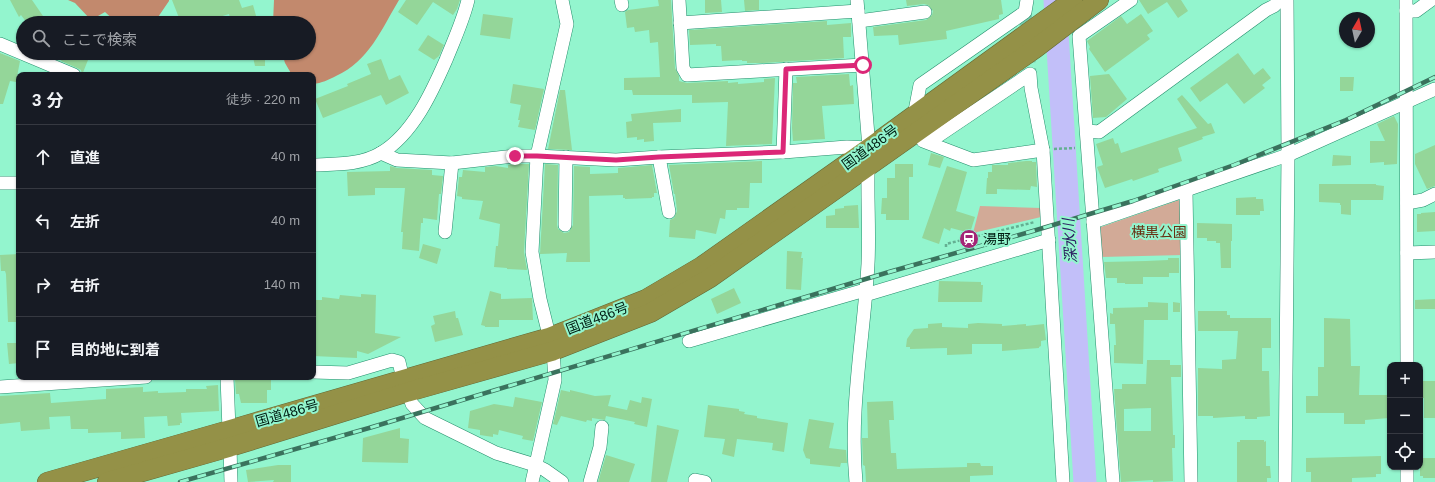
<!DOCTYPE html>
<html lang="ja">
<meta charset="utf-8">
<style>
body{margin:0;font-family:Helvetica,"Noto Sans JP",sans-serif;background:#242831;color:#f1f3f6}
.controls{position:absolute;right:12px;bottom:12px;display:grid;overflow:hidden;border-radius:8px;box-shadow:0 1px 3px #0004}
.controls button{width:36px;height:36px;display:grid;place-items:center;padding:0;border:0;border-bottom:1px solid #363941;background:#171b24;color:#f1f3f6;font:20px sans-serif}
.compass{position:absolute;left:1339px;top:12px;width:36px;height:36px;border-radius:50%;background:#171b24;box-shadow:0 1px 3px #0004;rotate:9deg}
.stop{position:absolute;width:12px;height:12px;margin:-9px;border:3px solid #db2777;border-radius:50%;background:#fff}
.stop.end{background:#db2777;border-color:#fff;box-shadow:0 1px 4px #0008}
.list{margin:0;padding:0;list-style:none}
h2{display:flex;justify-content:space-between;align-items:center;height:52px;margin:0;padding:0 16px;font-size:17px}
h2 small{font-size:13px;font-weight:400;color:#9ea1a6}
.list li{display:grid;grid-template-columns:26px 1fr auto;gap:12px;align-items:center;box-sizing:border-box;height:64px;padding:0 16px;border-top:1px solid #363941}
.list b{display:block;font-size:15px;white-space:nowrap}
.list em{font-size:13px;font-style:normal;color:#9ea1a6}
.icon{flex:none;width:22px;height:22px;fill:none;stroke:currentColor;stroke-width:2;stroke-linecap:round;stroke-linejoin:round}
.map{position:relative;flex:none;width:1435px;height:482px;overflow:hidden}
.search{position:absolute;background:#171b24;box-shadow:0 1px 3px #0004;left:16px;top:16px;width:300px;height:44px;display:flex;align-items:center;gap:10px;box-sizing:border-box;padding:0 14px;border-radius:22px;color:#9ea1a6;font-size:15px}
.panel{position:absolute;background:#171b24;box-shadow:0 1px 3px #0004;left:16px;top:72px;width:300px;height:308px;border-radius:8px}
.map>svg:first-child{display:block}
.green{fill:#d2aa97}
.forest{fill:#c2896d}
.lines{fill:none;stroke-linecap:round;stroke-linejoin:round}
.river{stroke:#c2bff9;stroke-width:23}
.building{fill:#94d699}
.minor-tunnel{stroke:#76caa9;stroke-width:13;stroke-dasharray:13 6;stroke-linecap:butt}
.minor-casing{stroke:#248e6c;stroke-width:14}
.highway-casing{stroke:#606835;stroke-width:20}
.path{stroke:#64b092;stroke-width:2.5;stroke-dasharray:3 2;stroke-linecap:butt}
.minor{stroke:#fff;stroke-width:13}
.highway{stroke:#949147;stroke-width:19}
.rail-casing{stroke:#3a725d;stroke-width:4.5}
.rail{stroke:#93f5ce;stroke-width:3;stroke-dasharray:9;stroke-linecap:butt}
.route{stroke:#db2777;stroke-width:5}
.labels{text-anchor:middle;stroke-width:4;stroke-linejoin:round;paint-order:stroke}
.street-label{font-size:14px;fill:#001d13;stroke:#93f5ce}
.park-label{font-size:14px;fill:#683114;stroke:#93f5ce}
.poi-label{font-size:14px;fill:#001d13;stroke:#93f5ce;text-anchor:start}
.water-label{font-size:15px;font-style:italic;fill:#2d2062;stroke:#93f5ce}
</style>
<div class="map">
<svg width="1435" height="482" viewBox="0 0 1435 482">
<rect width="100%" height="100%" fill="#93f5ce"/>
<g class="green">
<path d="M1179 200 1184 206 1183 255 1101 257 1098 228Z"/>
<path d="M980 206 1041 208V217L973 233Z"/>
</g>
<g class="forest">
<path d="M68 0H169V1L154 23H117L105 12 91 20 75 3Z"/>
<path d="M274 0H399C381 30 369 61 336 76 328 80 322 83 313 84V75H292L285 63 282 53H309V23H273Z"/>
</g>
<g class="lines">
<path class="river" d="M1055 0 1085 482"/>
</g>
<g class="building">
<path d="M10 0H32L43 16 42 17 43 19 37 23H27L21 15 19 17Z"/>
<path d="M172 0H239L242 8 253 5 258 23H231L229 14 200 23H181Z"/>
<path d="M406 0H460L457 9 453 15 433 2 417 25 398 12Z"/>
<path d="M658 0H671L675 68 679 76V81L687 83 728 81V83L738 82V84L764 82V79L775 78 772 144 726 146 728 102 692 103V95H633L632 90H624V78L660 77 658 42 650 43 649 30 635 32 634 27 627 28 625 12 628 10 659 6Z"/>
<path d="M705 0H721L722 12 705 13Z"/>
<path d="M744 0H759V10L745 11Z"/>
<path d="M906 0H1001L1003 14 999 15V19L946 31 947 39 899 45 898 35 874 36 873 27 926 20 932 15 933 11 928 5 924 4 907 6Z"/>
<path d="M1139 0H1181L1188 11 1178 18 1167 2 1148 14Z"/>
<path d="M483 14 513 18 510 39 480 35Z"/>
<path d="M1141 14 1153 31 1147 35 1150 39 1105 72 1089 49 1090 47 1087 41 1121 16 1127 24Z"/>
<path d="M827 21V25L851 23V37H843L844 58 763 63H747V61H742V60L722 61 721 46H716V44L690 45 689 30Z"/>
<path d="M428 35 444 45 439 56 434 60 418 50Z"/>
<path d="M0 53 20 61 16 82 10 81 3 104H0Z"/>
<path d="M65 53H78L77 55 88 60 82 75 81 70 77 68 61 61Z"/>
<path d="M252 53H265V66H255Z"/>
<path d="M1238 53 1254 75 1263 68 1271 78 1262 85 1265 88 1244 104 1227 83 1200 102 1190 88Z"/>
<path d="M381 59 389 80 400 75 409 93 386 105 381 95 323 118 315 99 348 86 347 84 371 74 367 64Z"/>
<path d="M849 74 850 86 853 85 854 104 822 106 825 139 793 141 792 128 793 83H797L796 77Z"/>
<path d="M1109 74 1127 99 1106 117 1093 118 1090 76Z"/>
<path d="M1340 77H1354L1353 91H1340Z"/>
<path d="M513 84 544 89 535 130 518 127 520 120H518L521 105 510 103Z"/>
<path d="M560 90H565L572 150 548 149Z"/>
<path d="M1182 95 1208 124 1211 123 1215 133 1202 137 1203 139 1178 148 1182 161 1158 169 1159 172 1133 181 1132 179 1105 188 1097 167 1103 165 1096 144 1113 138 1115 144 1118 143 1121 153 1197 128 1177 99Z"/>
<path d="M681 109V122L653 123 654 141 644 142V139L637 140V137L627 138 626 122 632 121 631 114Z"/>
<path d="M1394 116 1398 124 1397 164 1384 165V162L1370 163V141H1385L1377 124Z"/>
<path d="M1435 145V186L1427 189 1415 164V154Z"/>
<path d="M931 153 944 157 940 168 928 165Z"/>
<path d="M1333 155 1351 156V165L1332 166Z"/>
<path d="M762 161V183H750L749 208H737V210H726L725 219 720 218 716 234 696 230 695 239 669 237 670 220 674 218 677 211 675 194H674L669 165Z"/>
<path d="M1026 161H1032V162H1036L1037 187 1031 186 1030 190 997 189V194H986L987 178H988V172H992V165H1008V163Z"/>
<path d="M515 164H529L524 252 527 270 507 269V268L494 267 496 246H498L500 224 479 219 483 201 462 199V197L457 196 459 177H462L463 170 485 172V167L496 166 508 168V165Z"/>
<path d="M545 164 558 165 557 225 558 229 564 233 569 232 573 225 574 166 590 167V174L618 173V168L652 165 657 193H654V197H652V198L625 199V198H623V195L589 196 590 262H566L567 253 540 254Z"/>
<path d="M895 164H913V177H909V220H886V214H881L882 198H887V178H895Z"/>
<path d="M390 166 397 168 432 170V175L443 176 441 194H439L437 220 423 218V223H421L419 251 402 249 403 232H401L405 188H375V195L348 196 347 172 390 171Z"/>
<path d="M947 166 967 172 956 211 975 217 970 233 951 228 950 231 944 228 939 244 922 238Z"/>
<path d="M1319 184H1376V185L1384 186 1383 200H1351V215L1341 214V205H1340V203L1319 202Z"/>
<path d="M1256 197V199H1263L1264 211H1260V215H1236V198Z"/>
<path d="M858 205 859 228H826V216L835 215V209L844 208V206Z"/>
<path d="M1435 212V231L1417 232V214H1421V213Z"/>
<path d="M1197 223 1232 224V241H1231V268H1221L1220 243H1216V241H1207V238H1197Z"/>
<path d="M423 244 441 249 437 264 419 258Z"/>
<path d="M787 251 802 252 801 258H803L801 290 786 289Z"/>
<path d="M19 254V271H17L18 291H19V322H8L6 274 5 271H1L0 255Z"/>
<path d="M1168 258H1179V273H1169V277H1143V284H1125V283H1117V278H1106L1104 262 1146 261 1168 260Z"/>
<path d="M939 281 981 282V285H983L982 302H938Z"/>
<path d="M734 288 741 303 717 314 711 299Z"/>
<path d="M490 291 501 294V299L532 298 533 320H499V327H485V326L481 325Z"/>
<path d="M361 294 376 295 375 333 401 337 368 354 357 351V358L313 356 314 328H313V300H322V297L339 299 340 295 361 297Z"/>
<path d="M1435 299V309H1415V300Z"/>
<path d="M1148 302 1168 303V320H1144L1143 364 1114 363V345H1116L1115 324H1110V313L1113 314V308L1148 307Z"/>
<path d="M1173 302 1180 303V312H1173Z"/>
<path d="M455 311 456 318H458L463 335 435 342 431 326 435 324 433 316Z"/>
<path d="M1198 311H1227V315H1230V318H1271V348H1262V371H1269L1270 416 1257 417V419H1245V416L1213 418V416H1198V368L1222 369V360L1236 359 1238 331H1198Z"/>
<path d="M1324 318 1350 319 1351 366H1360L1359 395H1390L1389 418 1365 420V424H1344V413H1306V396H1318V367H1324Z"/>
<path d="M942 323V327L968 328V324L978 323 1002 324V326L1026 324V326L1044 324 1046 340 1041 341V346L1039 347V348L1002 351V344H972V354L947 355V348L910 349V347H906L907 339 914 329 928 328V324Z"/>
<path d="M7 343H19V363L9 364Z"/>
<path d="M1147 360H1170V365H1181V377H1171L1173 435H1175V448H1172L1173 481 1153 482V480L1121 482 1117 431H1151V408L1124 409V431H1117L1114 389H1122V384H1146Z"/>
<path d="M240 378 271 379V390H267V403H241L239 394H236L235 379Z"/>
<path d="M1420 381H1435V418H1424V398H1420Z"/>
<path d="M218 385 219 411 181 413 182 423H180V425L168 426 167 416 144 417 145 438 121 439V432L88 433V429H71L70 416 49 417 50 429 21 431 20 422 0 424V396L50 393 51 403 106 399V389L143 387V392L158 391V393L186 392V389H207L206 386Z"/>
<path d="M561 390 570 392V390L595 396 611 395 608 406 627 410 630 400 641 403 642 397 652 399 647 427 634 424 635 422 606 416 605 420 592 418V421L587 420 586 422 561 416 557 425 553 424Z"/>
<path d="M515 397 542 402 533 441 522 439 523 436 499 430 498 435 493 434V437L480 435V430L468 428 470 411 494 404 513 407Z"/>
<path d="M893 401 894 420H889L891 453H896L897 469 967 467V463H980L981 466H993V475L970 476V482H866L865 466 863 465 862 438H868L867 402Z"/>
<path d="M708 405 739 409V411L745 412 744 414 757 416V418L788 423 784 452 772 450 773 443 737 439 734 457 722 454 725 439 704 437Z"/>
<path d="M809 419 834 423 829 448 846 450 847 463H841L840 467 810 464V459L806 458 803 450Z"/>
<path d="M657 425 679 430 667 482H651Z"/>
<path d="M400 428V438L409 439 408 463 362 462 363 438Z"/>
<path d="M1240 440H1264V442L1266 441V466H1270L1271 478H1267V482H1237V442H1240Z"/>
<path d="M606 455 635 464 629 482H598Z"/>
<path d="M1381 456V474H1376V477L1352 478V482H1311V472H1306V458Z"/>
<path d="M1420 458H1435V478H1423V476H1420Z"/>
<path d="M278 465H291V482H273L274 480 248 482 246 470Z"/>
</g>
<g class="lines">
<path class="minor-tunnel" d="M1025 12 1030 74"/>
<g class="minor-casing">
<g id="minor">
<path d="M621 0 622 5"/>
<path d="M679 0 683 68 687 75 863 65"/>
<path d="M1406 0 1407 365"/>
<path d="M1406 11H1416L1431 0"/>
<path d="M859 21 925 12"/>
<path d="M680 23 858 11"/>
<path d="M0 44 74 75"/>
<path d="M914 116 920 85 1025 12 1027 0"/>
<path d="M1087 131 1099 132 1266 10 1274 6 1280 0"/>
<path d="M923 141 973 160 1043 150"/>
<path d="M929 142 1030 74 1031 88 1043 150 1063 482"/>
<path d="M783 152 786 69"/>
<path d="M381 153 397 160 452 163 515 156H537L616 160 659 157 783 152 847 147 869 148"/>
<path d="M659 157 669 212"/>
<path d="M313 165C336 164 361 165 381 153 413 134 432 92 446 60 454 40 463 21 468 0"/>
<path d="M0 183H19"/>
<path d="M1186 191 1191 482"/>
<path d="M1407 203 1423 200 1435 194"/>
<path d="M1093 222 1288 155 1435 89"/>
<path d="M565 225 566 157"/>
<path d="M445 232 452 163"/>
<path d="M1407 253 1435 252"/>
<path d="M865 295 1049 240"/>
<path d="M689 341 865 290"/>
<path d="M313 372 348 373 392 360 399 362 403 379 412 404 425 418 496 453 535 465 545 470 562 482"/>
<path d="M227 377 229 430"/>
<path d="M0 387 146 377"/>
<path d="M230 447 231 482"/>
<path d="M532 482 555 380 553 351 540 299 532 252 537 156 567 24 562 0"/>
<path d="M590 482 600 447 602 427"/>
<path d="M695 482V480L705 482"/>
<path d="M856 482C849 409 864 336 868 264 870 225 866 187 869 148L857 0"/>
<path d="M1113 482 1079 36 1131 0"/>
<path d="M1285 482 1288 155 1287 0"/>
<path d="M1407 482V467"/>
</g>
</g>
<g class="highway-casing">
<g id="highway">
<path d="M47 482 229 430 550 337 646 299 702 266 869 148 1073 0"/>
<path d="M107 482 230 447 408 392 553 351 650 313 710 278 1036 48 1099 0"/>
</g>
</g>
<g class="path">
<path d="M1054 149 1075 148"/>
<path d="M946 247V244L1035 222"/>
</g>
<use href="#minor" class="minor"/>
<use href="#highway" class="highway"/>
<g class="rail-casing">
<path id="rail" d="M180 482 369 428 889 272 1033 231 1133 201 1234 165 1346 120 1435 77"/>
</g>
<use href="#rail" class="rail"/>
</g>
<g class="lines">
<path class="route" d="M515 156H537L616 160 659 157 783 152 786 69 863 65"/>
</g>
<defs>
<g id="station-disc" transform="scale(1)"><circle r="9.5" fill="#a42576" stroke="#93f5ce"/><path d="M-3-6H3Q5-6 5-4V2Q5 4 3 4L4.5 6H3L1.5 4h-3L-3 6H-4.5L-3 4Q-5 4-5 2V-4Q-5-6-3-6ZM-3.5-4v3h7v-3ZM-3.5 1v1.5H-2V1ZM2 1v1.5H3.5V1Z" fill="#fff"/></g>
</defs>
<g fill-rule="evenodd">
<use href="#station-disc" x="969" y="239"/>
</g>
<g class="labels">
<g class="street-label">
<text transform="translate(870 147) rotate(-36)" y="5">国道486号</text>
<text transform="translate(597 318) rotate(-21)" y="5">国道486号</text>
<text transform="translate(287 413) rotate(-16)" y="5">国道486号</text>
</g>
<g class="park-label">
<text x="1159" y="237">横黒公園</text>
</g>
<g class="poi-label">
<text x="983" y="244">湯野</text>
</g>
<g class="water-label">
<text transform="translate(1070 241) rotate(-94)" y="5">深水川</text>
</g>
</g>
</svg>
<div class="controls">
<button>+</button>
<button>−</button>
<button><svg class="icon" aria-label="locate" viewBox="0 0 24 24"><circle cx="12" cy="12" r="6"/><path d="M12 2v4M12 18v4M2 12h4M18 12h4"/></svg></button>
</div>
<svg class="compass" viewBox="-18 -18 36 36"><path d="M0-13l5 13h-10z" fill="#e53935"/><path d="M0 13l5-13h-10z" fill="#9ea1a6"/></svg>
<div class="stop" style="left:863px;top:65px"></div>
<div class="stop end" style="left:515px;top:156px"></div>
<div class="search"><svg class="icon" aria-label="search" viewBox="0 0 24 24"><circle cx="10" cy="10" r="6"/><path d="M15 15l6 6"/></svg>ここで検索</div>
<section class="panel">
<h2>3 分<small>徒歩 · 220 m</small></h2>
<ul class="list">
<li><svg class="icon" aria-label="ahead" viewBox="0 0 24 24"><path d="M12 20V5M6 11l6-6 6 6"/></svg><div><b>直進</b></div><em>40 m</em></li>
<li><svg class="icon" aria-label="left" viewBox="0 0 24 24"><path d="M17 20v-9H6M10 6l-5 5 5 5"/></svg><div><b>左折</b></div><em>40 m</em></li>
<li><svg class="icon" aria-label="right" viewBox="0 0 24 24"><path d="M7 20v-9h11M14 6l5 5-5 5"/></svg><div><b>右折</b></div><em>140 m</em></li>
<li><svg class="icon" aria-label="arrive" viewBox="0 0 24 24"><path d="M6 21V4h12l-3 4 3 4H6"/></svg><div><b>目的地に到着</b></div></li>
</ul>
</section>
</div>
